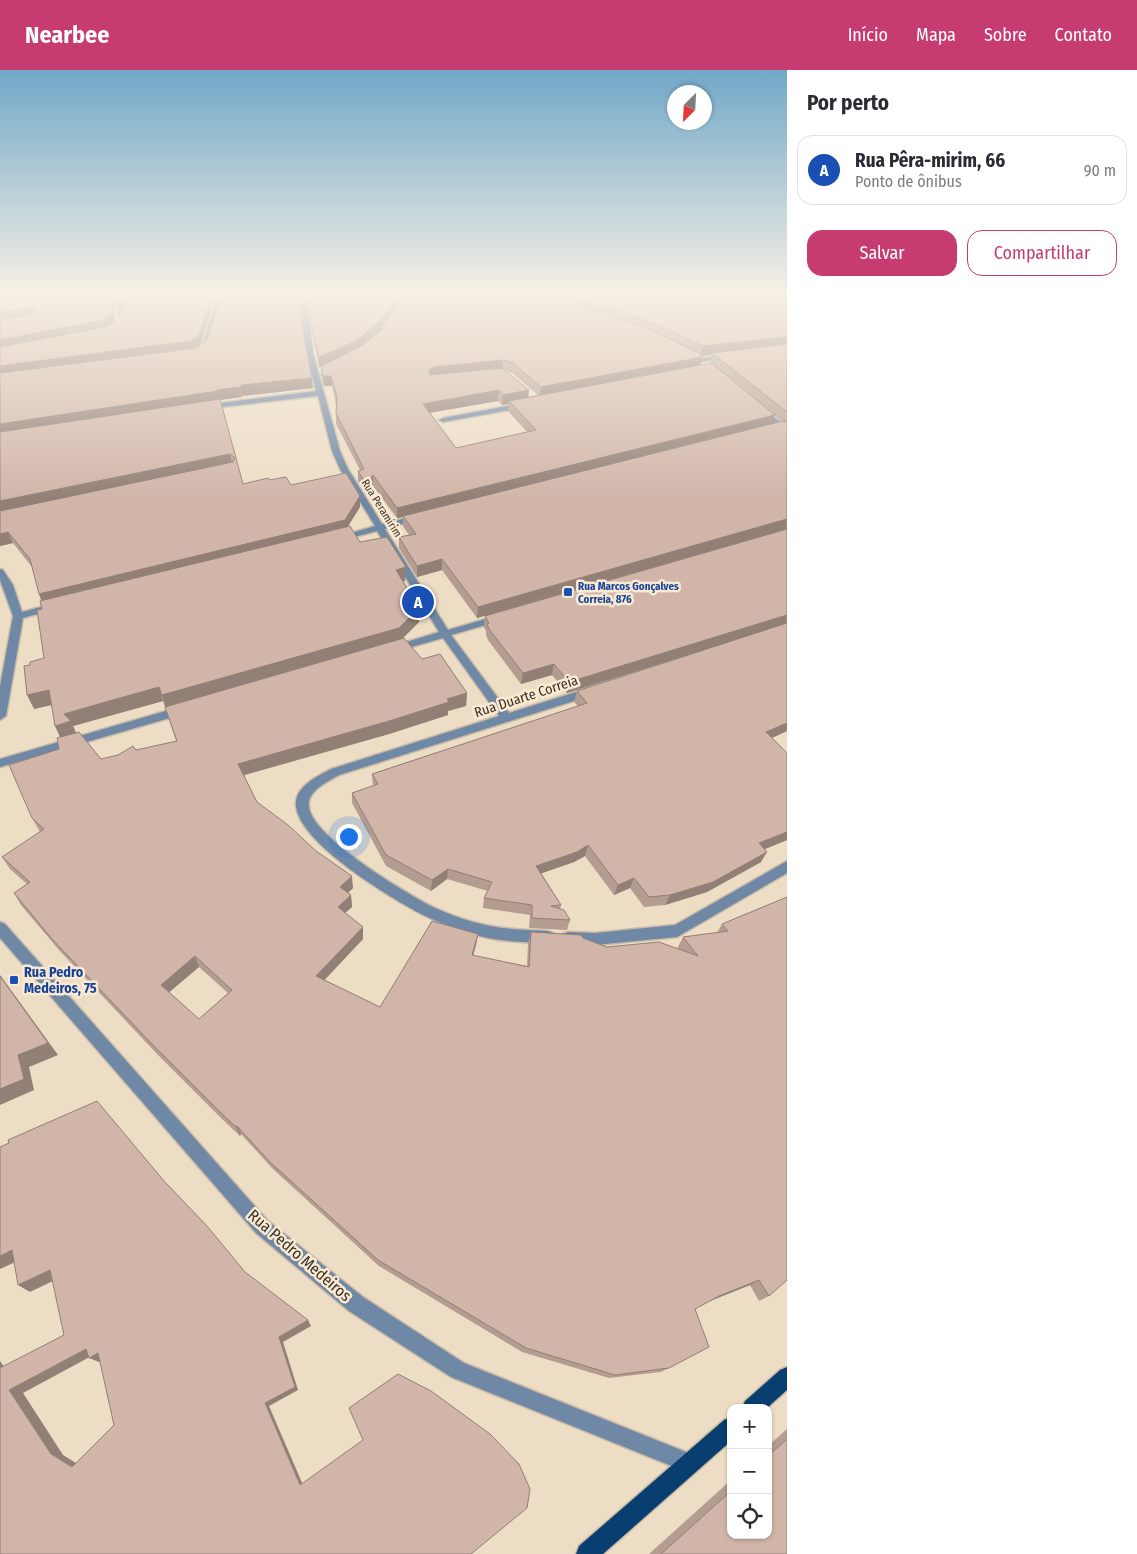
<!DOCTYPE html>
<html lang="pt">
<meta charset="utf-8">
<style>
body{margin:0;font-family:"Fira Sans Condensed",sans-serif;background:#f7f7f7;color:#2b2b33}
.controls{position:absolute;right:15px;bottom:15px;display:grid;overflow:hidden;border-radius:10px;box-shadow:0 1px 4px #0004}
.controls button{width:45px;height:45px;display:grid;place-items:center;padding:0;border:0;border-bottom:1px solid #e1e1e2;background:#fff;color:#2b2b33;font:25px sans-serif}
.compass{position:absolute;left:667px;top:15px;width:45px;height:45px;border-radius:50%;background:#fff;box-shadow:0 1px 4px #0004;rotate:204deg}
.you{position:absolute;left:348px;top:766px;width:18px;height:18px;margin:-12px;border:4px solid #fff;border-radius:50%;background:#1a73e8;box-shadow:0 0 0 8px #1a73e833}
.badge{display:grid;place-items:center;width:32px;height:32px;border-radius:50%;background:#c73c70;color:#fff;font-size:16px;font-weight:700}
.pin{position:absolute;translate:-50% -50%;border:2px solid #fff;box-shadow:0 1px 5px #0006}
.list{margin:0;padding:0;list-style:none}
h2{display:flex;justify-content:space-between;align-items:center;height:65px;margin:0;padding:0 20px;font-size:21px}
h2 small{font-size:16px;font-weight:400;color:#7c7c81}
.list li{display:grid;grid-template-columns:32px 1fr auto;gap:15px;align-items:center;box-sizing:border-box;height:70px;margin:0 10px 10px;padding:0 10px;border:1px solid #e1e1e2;border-radius:15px}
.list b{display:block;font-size:19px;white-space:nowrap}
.list p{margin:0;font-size:16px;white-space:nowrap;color:#7c7c81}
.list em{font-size:16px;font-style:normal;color:#7c7c81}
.actions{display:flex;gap:10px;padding:15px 20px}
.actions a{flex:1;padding:11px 0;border:1px solid #c73c70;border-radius:15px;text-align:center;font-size:18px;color:#c73c70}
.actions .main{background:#c73c70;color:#fff}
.icon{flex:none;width:28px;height:28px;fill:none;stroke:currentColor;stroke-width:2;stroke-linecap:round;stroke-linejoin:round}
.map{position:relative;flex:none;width:787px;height:1484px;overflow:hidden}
header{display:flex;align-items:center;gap:30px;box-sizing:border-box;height:70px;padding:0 25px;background:#c73c70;color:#fff}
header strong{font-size:24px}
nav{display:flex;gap:28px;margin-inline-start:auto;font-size:18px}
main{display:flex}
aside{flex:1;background:#fff}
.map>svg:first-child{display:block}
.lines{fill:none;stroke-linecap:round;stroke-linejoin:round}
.minor-casing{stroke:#c9bba6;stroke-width:3}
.major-casing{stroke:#c9bba6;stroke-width:3}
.minor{fill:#6e88a5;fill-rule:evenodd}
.major{fill:#083e70;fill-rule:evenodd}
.wall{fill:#b49c91;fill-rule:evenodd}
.shaded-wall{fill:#927f76}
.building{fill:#d1b5a9;stroke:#927f76;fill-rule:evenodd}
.transit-dot{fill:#1a4fb4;stroke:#faead2;stroke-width:2}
.labels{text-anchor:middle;stroke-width:5;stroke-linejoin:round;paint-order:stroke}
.far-street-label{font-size:11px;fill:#373128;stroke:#faead2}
.far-transit-label{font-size:11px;font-weight:bold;fill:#164399;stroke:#faead2;text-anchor:start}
.street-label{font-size:14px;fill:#373128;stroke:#faead2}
.transit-label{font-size:14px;font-weight:bold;fill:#164399;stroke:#faead2;text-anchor:start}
.near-street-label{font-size:16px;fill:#373128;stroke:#faead2}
</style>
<header>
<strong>Nearbee</strong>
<nav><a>Início</a><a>Mapa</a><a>Sobre</a><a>Contato</a></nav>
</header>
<main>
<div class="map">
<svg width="787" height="1484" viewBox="0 0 787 1484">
<rect width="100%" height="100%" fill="#edddc5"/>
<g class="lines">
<g class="minor-casing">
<g id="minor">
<path d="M115 221H121L124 252 117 259 114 257 118 252Z"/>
<path d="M219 221H225L208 277 202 283H198L197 282 202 276Z"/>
<path d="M303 221H309L308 230 313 283 340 381 348 399 382 454 419 445 423 448 385 459 448 560 499 545 504 548 503 550 451 565 509 643 592 617 598 621 596 624 339 705C329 711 311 719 309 732 303 763 408 824 433 837 446 843 459 848 473 852 498 859 522 860 548 861L553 863 555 867 553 871 548 873C522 872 498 872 473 864 456 858 439 853 423 845 391 828 300 774 296 736 294 717 318 706 331 699L499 646 443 568 394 582 389 579 390 577 439 562 377 461 339 471 334 468 375 456 340 399 332 381 318 326 205 339 201 337 205 335 316 321C308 289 299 254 303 221Z"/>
<path d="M727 284 729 285V287L699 292 695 290Z"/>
<path d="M524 333H527V337L443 352 439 350 443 348Z"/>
<path d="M756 338H762L787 357V363L756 342Z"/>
<path d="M0 499 3 500 13 515 22 542 52 534 57 537 56 539 23 548 6 646 0 650V616L13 546 0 510Z"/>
<path d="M183 636 189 640 187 643 0 697V689Z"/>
<path d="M787 791V803L677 867 595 875 563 872 561 868 563 864 568 862 595 863 675 855Z"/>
<path d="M0 852 5 854 268 1151 363 1227 464 1293 696 1386 699 1393 696 1400 689 1403 451 1307 349 1241 256 1163 0 868Z"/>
</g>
</g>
<g class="major-casing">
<g id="major">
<path d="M787 1297V1320L767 1338H742L745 1331 780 1300Z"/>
<path d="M731 1347V1371L603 1484H576L579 1476 724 1350Z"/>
</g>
</g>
<use href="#minor" class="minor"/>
<use href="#major" class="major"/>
</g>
<g class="wall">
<path d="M0 221 115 249 109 256 119 246 123 236 122 221H217L201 274 208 268 223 221H301L300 233 301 251 313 318 242 326V327L220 330 243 414 269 410 291 415 360 426V437L348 456 360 472 405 511H403L419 538V552L402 569 422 589 467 623 466 636 448 641V645L389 664 244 705 257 732 353 818 348 823 351 825 352 837 345 843 363 857V869L324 910 380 937 478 864 476 875 473 886 527 896 528 873 531 862 583 868 607 877 677 879 683 867 717 863 722 854 787 827 769 1226 759 1231 750 1215 710 1231 695 1239 669 1298 661 1302 609 1308 522 1282 379 1196 273 1099 241 1064 240 1066 222 1049 158 985 59 880 21 835 14 823 27 814 10 799 2 787 40 762 32 748 59 679 60 667 52 635 34 639 30 595 44 588 41 530 32 497 13 473 0 476ZM163 631 176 671 101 689 76 663 73 656ZM199 897 228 923 199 949 169 922Z"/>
<path d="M310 221H410L379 262 385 257 413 221H787V352H786H787V661L772 668 787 683V770L765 779 761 792 707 822 665 835 644 837 630 818 614 825 585 786 574 792 541 803 561 835 560 839 570 850 567 860 529 858 530 845 483 838 484 828 488 821 447 809 431 821 386 796 352 733V723L373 716 372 704 578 636 574 632 577 621 706 579 567 623 552 605 521 614 488 570 486 565V561L484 557 485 546 786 459 477 548 442 500 417 507 399 478V467L409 465 403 456V447L397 448 373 416 367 426 358 411V401L360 400 336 354V334L332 316H324L321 306V297H319L312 261ZM712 285 710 292 711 293 701 295 703 287 702 286ZM506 301 512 303 538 325 528 327ZM498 331 502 335 508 334V341L527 362 456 378 429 343ZM774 345 781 351 772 353Z"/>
<path d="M787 1359V1484H649L731 1410V1465H768V1376Z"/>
</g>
<g class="shaded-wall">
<path d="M112 221H114L115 249 106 259 0 280V270Z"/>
<path d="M213 221H217L200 275 192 281 0 306V296Z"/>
<path d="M403 221H410L379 262 356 280 319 297V287Z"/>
<path d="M33 238 36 247 0 252V242Z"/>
<path d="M787 267V277L712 283V285L700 286 703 276Z"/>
<path d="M703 287 700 297 540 327 541 317Z"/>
<path d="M503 290 502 300 428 310 429 300 434 297Z"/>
<path d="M323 306H331L332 316H324Z"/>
<path d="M312 308 313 318 242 326 241 315Z"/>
<path d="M241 317 242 327 219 330 0 365V354L217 320Z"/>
<path d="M499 320 498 331 422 344 423 334Z"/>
<path d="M529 320 528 330 509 331 508 334 502 335 503 325Z"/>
<path d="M775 345 771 355 403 446V447L397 448V438Z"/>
<path d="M230 384 232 394 0 443V431Z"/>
<path d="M373 405V416L367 426V415Z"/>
<path d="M360 426V437L345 461 43 535 39 524Z"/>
<path d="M787 449 786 459 477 548 478 537Z"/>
<path d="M8 462 13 473 0 476V464Z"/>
<path d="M442 489V500L417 507V496Z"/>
<path d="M406 497 405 511 396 514V500Z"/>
<path d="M419 538V552L399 572 166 639 162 625Z"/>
<path d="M787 545 786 554 567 623 569 612Z"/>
<path d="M554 594 552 605 521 614 523 603Z"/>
<path d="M159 617 163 631 73 656 77 665 61 669 55 656 64 644Z"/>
<path d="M49 620 55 634 34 639 27 625Z"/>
<path d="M467 623 466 636 448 641V645L389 664 241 706 238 694Z"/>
<path d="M787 653V661L760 673 766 662Z"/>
<path d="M787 762V770L753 784 759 773Z"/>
<path d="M588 775 585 786 574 792 534 806 536 796Z"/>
<path d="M767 782 761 792 707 822 665 835 670 825Z"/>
<path d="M448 799 447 809 431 821 432 810Z"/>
<path d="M352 806 353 818 341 829 340 817Z"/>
<path d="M634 808 630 818 614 825 618 815Z"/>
<path d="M351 825 352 837 339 848 338 837Z"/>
<path d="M363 857V869L318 917 316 906Z"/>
<path d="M478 864 476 875 470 896 472 885Z"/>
<path d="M195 886 199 897 166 925 161 915Z"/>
<path d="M0 905 58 985 29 997 34 1020 0 1035Z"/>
<path d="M237 1056 241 1064 240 1066 236 1057Z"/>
<path d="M12 1180 24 1188 0 1199V1186Z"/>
<path d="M50 1200 61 1207 30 1222 18 1215Z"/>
<path d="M759 1210 750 1215 710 1231 687 1243 719 1226Z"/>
<path d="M308 1250 311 1256 283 1272 298 1320 269 1336 303 1415H300L265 1333 279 1267Z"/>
<path d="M86 1279 97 1283 23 1323 63 1385 84 1398 72 1397 51 1384 9 1320Z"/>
<path d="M98 1283 108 1288 99 1292 89 1288Z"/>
<path d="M0 1291 9 1304 0 1301Z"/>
</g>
<g class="building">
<path d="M0 221H112L113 240 104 250 0 270V250L34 244 36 241 33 238 0 242Z"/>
<path d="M122 221H213L199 265 191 271 0 296V277L109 256 119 246 123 236Z"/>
<path d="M223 221H300L301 249 312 308 241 315V317L217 320 218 321 0 354V303L196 278 208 268Z"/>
<path d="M310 221H403L379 252 356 271 319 287 311 251Z"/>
<path d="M413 221H529L649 259 699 283 703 287 541 317 513 293 503 290 434 297 429 300 430 305 502 298 529 320 503 325 499 320 423 334 456 378 536 360 509 331 711 293 775 345 397 438 373 405 367 415 358 401 364 399 336 343 337 327 331 306H323L321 296 362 276 385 257Z"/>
<path d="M553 221H787V267L703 276 655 254 625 243Z"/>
<path d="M787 274V342L712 283Z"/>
<path d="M220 329 243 414 268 408 269 410 286 407 291 415 346 403 360 426 345 450 39 524 30 489 8 462 0 464V441L233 392 235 388 230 384 0 431V362Z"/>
<path d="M783 351 787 352V449L478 537 442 489 417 496 399 467 416 464 403 446Z"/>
<path d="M350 456 360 472 387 467 406 497 396 500 419 538 399 558 162 625 159 617 102 633 64 644 71 651 55 656 49 620 27 625 24 596 30 595V592L44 588 37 540 42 539 40 531Z"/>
<path d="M787 459V545L569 612 554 594 523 603 489 559 487 554 489 553 485 546Z"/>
<path d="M787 553V653L766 662 787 683V762L759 773 767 782 713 812 670 825 649 827 634 808 618 815 588 775 577 782 536 796 561 835 551 836 564 840 570 850 532 848V835L484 828 492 812 448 799 432 810 386 785 352 723 378 714 372 704 587 633 577 621Z"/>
<path d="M404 568 422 589 440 584 467 623 447 629 449 632 389 651 238 694 257 732 288 755 316 781 352 806 340 817 351 825 338 837 363 857 316 906 380 937 432 851 478 864 472 885 529 897 531 862 581 865 583 868 607 877 659 872 698 886 683 867 728 861 722 854 787 827V1210L769 1226 759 1210 719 1226 695 1239 709 1277 669 1298 615 1305 526 1278 378 1190 270 1092 237 1056 236 1057 218 1040 153 975 52 869 14 823 30 812 2 787 44 759 32 748 9 695 59 679 57 668 79 662 101 689 118 685 133 676 136 680 177 671 165 637ZM195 886 232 920 199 949 161 915Z"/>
<path d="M0 906 48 973 18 985 24 1009 0 1019Z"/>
<path d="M97 1031 164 1111 207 1156 245 1202 308 1250 279 1267 295 1317 265 1333 300 1415 363 1370 349 1338 398 1304 431 1321 490 1364 519 1394 530 1419 527 1438 471 1484H0V1298L64 1265 50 1200 18 1215 12 1180 0 1186V1077L9 1073 8 1070ZM86 1279 89 1288 98 1283 114 1355 72 1397 51 1384 9 1320Z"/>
<path d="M787 1369V1484H661L731 1421V1465H768V1386Z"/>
</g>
<linearGradient id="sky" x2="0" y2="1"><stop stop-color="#71a8c8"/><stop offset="0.52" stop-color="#f7f0e5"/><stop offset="1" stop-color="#f7f0e5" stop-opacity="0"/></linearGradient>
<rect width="787" height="429" fill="url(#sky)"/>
<g class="transit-dot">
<rect x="563" y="517" width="10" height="10" rx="2.5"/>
<rect x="9" y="905" width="10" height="10" rx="2.5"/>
</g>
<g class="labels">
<g class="far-street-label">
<text transform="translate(382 438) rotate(58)" y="4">Rua Peramirim</text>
</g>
<g class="far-transit-label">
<text x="578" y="520">Rua Marcos Gonçalves<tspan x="578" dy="13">Correia, 876</tspan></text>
</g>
<g class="street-label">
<text transform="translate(526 626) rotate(-18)" y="5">Rua Duarte Correia</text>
</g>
<g class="transit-label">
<text x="24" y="907">Rua Pedro<tspan x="24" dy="16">Medeiros, 75</tspan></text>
</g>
<g class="near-street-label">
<text transform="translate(300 1185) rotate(41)" y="6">Rua Pedro Medeiros</text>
</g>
</g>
</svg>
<div class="controls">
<button>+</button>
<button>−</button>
<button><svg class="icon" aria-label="locate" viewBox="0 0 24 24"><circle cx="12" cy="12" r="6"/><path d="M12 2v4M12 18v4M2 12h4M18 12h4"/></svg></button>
</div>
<svg class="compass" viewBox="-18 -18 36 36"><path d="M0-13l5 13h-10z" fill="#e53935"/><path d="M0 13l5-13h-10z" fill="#7c7c81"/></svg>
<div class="you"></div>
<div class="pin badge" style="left:418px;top:532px;background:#1a4fb4">A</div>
</div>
<aside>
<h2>Por perto<small></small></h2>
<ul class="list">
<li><span class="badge" style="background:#1a4fb4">A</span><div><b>Rua Pêra-mirim, 66</b><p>Ponto de ônibus</p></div><em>90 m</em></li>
</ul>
<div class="actions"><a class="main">Salvar</a><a>Compartilhar</a></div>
</aside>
</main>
